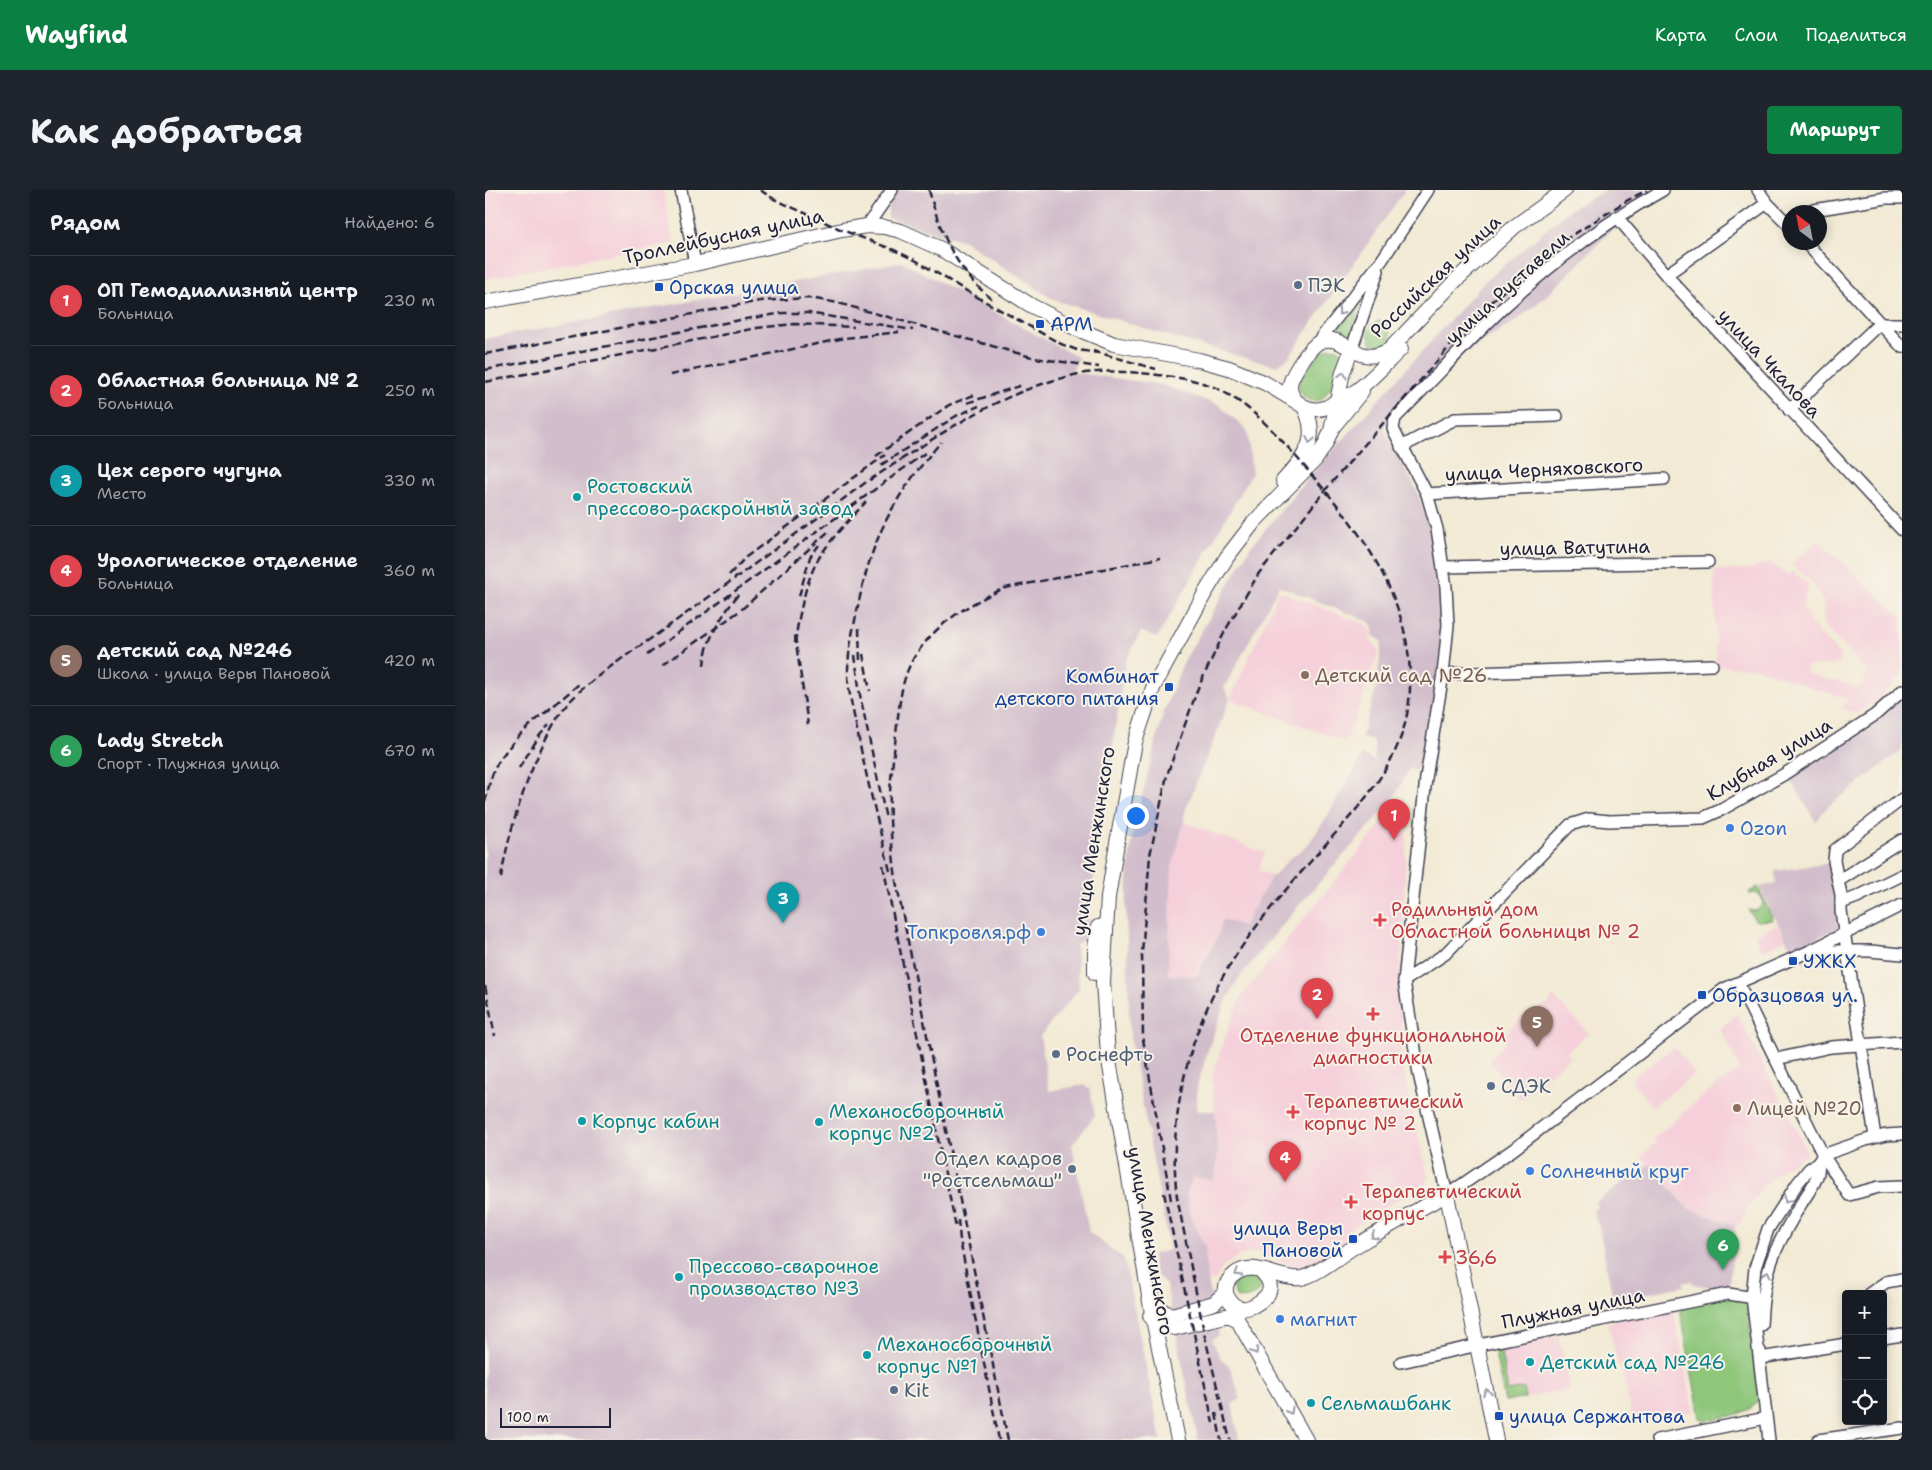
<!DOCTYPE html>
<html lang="ru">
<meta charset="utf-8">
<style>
body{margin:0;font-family:"Shantell Sans",sans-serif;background:#20242c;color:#f1f3f6}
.controls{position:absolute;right:15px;bottom:15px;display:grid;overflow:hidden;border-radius:5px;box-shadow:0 2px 12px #0003}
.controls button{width:45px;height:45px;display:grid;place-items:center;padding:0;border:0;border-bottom:1px solid #363941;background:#171b24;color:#f1f3f6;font:25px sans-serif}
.compass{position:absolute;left:1297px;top:15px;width:45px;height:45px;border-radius:50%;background:#171b24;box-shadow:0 2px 12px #0003;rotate:328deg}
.scale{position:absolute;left:15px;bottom:12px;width:111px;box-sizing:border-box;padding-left:5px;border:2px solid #22223b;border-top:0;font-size:14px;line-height:18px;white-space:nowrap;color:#22223b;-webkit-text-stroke:4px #f7f3e8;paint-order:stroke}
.you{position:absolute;left:650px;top:625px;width:18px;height:18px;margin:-12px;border:4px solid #fff;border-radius:50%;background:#1a73e8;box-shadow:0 0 0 8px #1a73e833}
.badge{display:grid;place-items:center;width:32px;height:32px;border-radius:50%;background:#0b8043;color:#fff;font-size:16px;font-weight:700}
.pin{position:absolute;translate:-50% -41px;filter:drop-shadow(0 1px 2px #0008)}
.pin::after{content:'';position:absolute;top:26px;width:18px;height:15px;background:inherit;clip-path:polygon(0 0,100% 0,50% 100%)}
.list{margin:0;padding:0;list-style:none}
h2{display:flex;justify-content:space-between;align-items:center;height:65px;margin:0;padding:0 20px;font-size:21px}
h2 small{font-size:16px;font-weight:400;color:#9ea1a6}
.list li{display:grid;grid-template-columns:32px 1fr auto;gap:15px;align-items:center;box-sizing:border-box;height:90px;padding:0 20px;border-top:1px solid #363941}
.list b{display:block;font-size:19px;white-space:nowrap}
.list p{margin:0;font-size:16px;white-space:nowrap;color:#9ea1a6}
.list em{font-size:16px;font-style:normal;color:#9ea1a6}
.icon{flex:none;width:28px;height:28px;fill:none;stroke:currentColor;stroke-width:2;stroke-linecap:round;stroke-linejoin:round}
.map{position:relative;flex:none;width:1417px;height:1250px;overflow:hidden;border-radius:5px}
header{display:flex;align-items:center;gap:30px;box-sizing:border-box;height:70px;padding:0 25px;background:#0b8043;color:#fff}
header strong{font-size:24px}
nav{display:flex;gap:28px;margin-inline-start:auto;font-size:18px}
.intro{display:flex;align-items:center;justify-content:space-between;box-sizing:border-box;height:120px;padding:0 30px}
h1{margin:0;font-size:35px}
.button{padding:12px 22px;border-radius:5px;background:#0b8043;color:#fff;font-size:18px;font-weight:700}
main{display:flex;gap:30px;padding:0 30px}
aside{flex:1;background:#171b24;border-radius:5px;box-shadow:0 2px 12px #0003}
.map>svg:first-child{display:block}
.built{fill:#f5cfda}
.industrial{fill:#d1bdcb;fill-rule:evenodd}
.green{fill:#8ec67a;stroke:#58745a}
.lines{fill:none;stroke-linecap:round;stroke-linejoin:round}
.minor-casing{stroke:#414052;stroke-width:14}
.major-casing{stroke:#414052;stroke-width:16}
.minor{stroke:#fff;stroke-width:11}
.major{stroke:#fff;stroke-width:14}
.rail{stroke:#22223b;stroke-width:2.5;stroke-dasharray:8 4;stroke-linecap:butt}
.oneway{stroke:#9c9ca7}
.service-dot{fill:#5c6f8a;stroke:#f7f3e8;stroke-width:2}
.transit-dot{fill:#1a4fb4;stroke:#f7f3e8;stroke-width:2}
.culture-dot{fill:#0f9aa8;stroke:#f7f3e8;stroke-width:2}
.education-dot{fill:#8d6e63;stroke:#f7f3e8;stroke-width:2}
.shop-dot{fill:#3f7fe0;stroke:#f7f3e8;stroke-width:2}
.health-dot{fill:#e0444e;stroke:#f7f3e8;stroke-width:2}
.labels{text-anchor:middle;stroke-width:4;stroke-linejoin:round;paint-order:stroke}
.street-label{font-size:19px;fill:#22223b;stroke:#f7f3e8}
.service-label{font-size:19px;fill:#4e5e75;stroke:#f7f3e8;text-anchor:start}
.transit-label{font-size:19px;fill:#164399;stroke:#f7f3e8;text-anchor:start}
.culture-label{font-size:19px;fill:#0d838f;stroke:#f7f3e8;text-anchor:start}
.education-label{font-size:19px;fill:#785e54;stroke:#f7f3e8;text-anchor:start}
.shop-label{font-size:19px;fill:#366cbe;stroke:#f7f3e8;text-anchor:start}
.health-label{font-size:19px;fill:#be3a42;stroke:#f7f3e8;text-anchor:start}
</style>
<header>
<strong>Wayfind</strong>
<nav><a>Карта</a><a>Слои</a><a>Поделиться</a></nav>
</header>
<div class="intro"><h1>Как добраться</h1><a class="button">Маршрут</a></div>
<main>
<aside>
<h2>Рядом<small>Найдено: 6</small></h2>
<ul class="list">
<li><span class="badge" style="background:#e0444e">1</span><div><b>ОП Гемодиализный центр</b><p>Больница</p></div><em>230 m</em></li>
<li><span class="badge" style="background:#e0444e">2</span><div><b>Областная больница № 2</b><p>Больница</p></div><em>250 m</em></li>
<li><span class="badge" style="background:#0f9aa8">3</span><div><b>Цех серого чугуна</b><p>Место</p></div><em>330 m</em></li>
<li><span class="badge" style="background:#e0444e">4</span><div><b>Урологическое отделение</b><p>Больница</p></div><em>360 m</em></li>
<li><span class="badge" style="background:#8d6e63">5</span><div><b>детский сад №246</b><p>Школа · улица Веры Пановой</p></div><em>420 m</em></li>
<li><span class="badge" style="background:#2e9e5b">6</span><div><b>Lady Stretch</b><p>Спорт · Плужная улица</p></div><em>670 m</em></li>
</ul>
</aside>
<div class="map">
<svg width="1417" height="1250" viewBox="0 0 1417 1250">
<rect width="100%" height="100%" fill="#f7f3e8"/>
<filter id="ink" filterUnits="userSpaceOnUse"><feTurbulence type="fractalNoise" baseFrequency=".02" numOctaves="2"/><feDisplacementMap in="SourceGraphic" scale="10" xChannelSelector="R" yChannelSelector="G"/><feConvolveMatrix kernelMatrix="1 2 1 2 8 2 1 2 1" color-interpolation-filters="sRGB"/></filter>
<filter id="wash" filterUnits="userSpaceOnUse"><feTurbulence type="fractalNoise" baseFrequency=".0096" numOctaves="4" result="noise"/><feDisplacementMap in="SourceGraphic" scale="20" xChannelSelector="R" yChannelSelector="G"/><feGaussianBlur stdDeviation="1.12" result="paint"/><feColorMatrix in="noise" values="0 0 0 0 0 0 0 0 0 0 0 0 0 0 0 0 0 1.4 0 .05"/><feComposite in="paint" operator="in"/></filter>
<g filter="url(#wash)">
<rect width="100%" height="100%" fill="#f2ead4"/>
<g class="built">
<path d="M0 0H178L188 53 0 89Z"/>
<path d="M1333 350 1417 428V484L1388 514 1370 524 1358 518 1363 509 1330 499 1273 478 1231 476 1229 380 1266 379 1284 372 1303 385 1307 381 1324 395 1317 417 1323 424 1326 434 1355 465V474L1322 476 1320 483 1375 498 1383 482 1339 435 1338 412 1327 392 1307 374Z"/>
<path d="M794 401 880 434 886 441 885 448 894 461 861 552 745 509Z"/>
<path d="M902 627 922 641 915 790 917 876 943 987 940 993 862 1041 867 1049 825 1074 809 1078 774 1061 756 1065 742 1073 735 1081 731 1090 723 1092 720 1057 706 1026 701 1006 708 987 729 990 733 964 727 887 739 850 756 807Z"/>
<path d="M699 632 780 663 773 680 787 686 758 736 734 741 733 746 712 786 683 785 687 677Z"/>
<path d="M1293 734 1300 750 1277 761 1270 745Z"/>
<path d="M1068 806 1104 843 1082 862 1085 867 1035 909 1004 871 1021 852 1017 847 1038 826 1042 830 1059 814 1063 815Z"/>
<path d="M1252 824 1322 961 1320 965 1299 977 1285 989 1263 1017 1253 1036 1204 1019 1156 967 1171 952 1168 949 1224 901 1255 879 1235 839Z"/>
<path d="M1189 857 1210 884 1167 917 1146 889Z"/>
<path d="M1188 1119 1209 1222 1148 1234 1136 1174 1133 1175 1123 1132Z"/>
<path d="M1074 1145 1085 1199 1020 1212 1009 1158Z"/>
</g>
<g class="industrial">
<path d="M414 0H920L803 168 791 176 710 154 569 110 479 51 403 28V15Z"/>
<path d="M1121 0H1176L1131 35 1066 102 1032 130 949 181 898 238 931 299 944 336 955 401V475L945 536 931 581 924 579 911 604 890 630 815 714 753 789 739 815 723 860 712 897V921H730L733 964 729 991 708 987 701 1006 706 1026 720 1057 722 1086 734 1145 727 1150 736 1169 745 1177 756 1209 747 1214 754 1250H713L681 1095 670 1083 668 1064 685 1060 645 847 641 715 647 645 678 524 698 473 765 358 820 292 999 92 1086 19ZM794 396 885 432V434L888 436 887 439 889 441 887 445 897 451 891 499 876 548 889 551 890 571 878 565 843 625 823 655 804 669 789 686H787L758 736 738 729 733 746 712 786 683 785 687 677 699 632V624L745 509 739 498Z"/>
<path d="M418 72 594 168 586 182 678 195 734 215 762 240 767 283 672 448 656 441 640 473 613 656 601 748 591 755 594 799 555 846 564 901 599 895 605 899 610 925 587 955 604 1042 639 1069 676 1250H0V149Z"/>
<path d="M1417 507V560L1341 618 1331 632 1304 587 1386 534Z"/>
<path d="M1345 673 1358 736 1306 760 1290 727 1288 728 1275 697 1291 693 1290 681Z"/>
<path d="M1164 974 1204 1019 1250 1035 1249 1039 1251 1040 1243 1100 1208 1094 1207 1091 1198 1093 1199 1096 1128 1110 1114 1036 1111 1031 1108 1021 1113 1017 1110 1013Z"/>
</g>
<g class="green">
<path d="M875 111 876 112 866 147 852 140Z"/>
<path d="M893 131C905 131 908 145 903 154L893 158 887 155 883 145 886 135Z"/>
<path d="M844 158 853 159 857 167 846 197 837 209C822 215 812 204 814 189L834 164Z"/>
<path d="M1273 697 1288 730 1271 731 1263 720 1271 721 1278 714C1278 706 1273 701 1265 704L1264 702Z"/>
<path d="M765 1083 775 1086 778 1095C774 1105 761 1112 751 1107L748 1098 750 1093Z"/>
<path d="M1246 1106 1261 1112 1262 1116 1275 1209C1265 1226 1236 1227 1218 1231L1215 1228 1195 1118Z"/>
<path d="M1015 1157 1023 1201 1039 1198 1041 1208 1020 1212 1009 1158Z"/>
</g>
</g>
<g filter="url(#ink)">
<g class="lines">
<g class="minor-casing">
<g id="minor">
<path d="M196 0 210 74"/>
<path d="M1178 0C1120 32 1068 72 1019 117 982 152 947 191 910 228L908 239 942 304 952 339 961 397 963 435 958 484 941 588 919 791 934 884 962 1005 1029 959 1239 799 1325 761 1417 715"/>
<path d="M1273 0 1282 13 1304 35"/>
<path d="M1317 22 1401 8H1417"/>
<path d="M1132 27 1181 85 1417 340"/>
<path d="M382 36 407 0"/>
<path d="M1320 52 1417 157"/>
<path d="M1181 85 1282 13"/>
<path d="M832 153 897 70 943 0"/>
<path d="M866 161 893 81"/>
<path d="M1304 220 1394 134H1417"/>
<path d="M916 257 970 229 1072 226"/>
<path d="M942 304 1179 289"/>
<path d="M958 377 1223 372"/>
<path d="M958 484 1227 475"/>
<path d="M1353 691 1417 650"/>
<path d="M1356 713 1372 707 1417 685"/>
<path d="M1330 761H1385L1417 764"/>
<path d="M919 791 960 764 1085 635 1104 629 1124 631 1218 628 1236 620 1298 585 1390 525 1417 501"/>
<path d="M1253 793 1338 965 1364 1005 1394 997 1417 996"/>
<path d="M1291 869 1346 857 1417 852"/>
<path d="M1390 947 1356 721V705L1349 671 1350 660 1417 609"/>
<path d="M1384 1104 1401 1092 1417 1089"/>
<path d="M1276 1135C1278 1082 1289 1058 1316 1014 1324 1001 1336 987 1333 973"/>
<path d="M1398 1148 1417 1145"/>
<path d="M1275 1161V1168L1361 1154"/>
<path d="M916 1172 1003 1153 1243 1104 1277 1109"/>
<path d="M1172 1250 1281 1228"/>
<path d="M1284 1250 1267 1107 1270 1078 1283 1039 1312 994 1324 979 1333 973 1338 965 1381 950 1401 945 1417 944"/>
<path d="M1333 1250 1417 1238"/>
</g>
</g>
<g class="major-casing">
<g id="major">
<path d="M0 112 210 74 357 40 382 36 399 37 416 41 456 59 547 116 590 138 629 154 714 170 744 178 780 193 815 214"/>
<path d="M916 159C902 172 884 193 868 203 863 207 857 208 851 211 848 213 845 216 842 217 827 224 805 214 805 196 805 186 825 157 834 152 860 140 870 180 904 160L971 90 1029 37 1080 0"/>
<path d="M848 237 877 201"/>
<path d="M798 291C819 268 836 249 819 217"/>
<path d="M610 783V758L613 737"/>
<path d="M775 1080C782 1087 788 1094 783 1104 773 1115 756 1126 745 1111 742 1107 740 1102 741 1097 742 1091 746 1087 750 1084 769 1069 794 1091 816 1088 832 1085 854 1066 869 1057 899 1039 930 1020 962 1005L1011 1250"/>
<path d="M667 1107 677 1121 687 1125 729 1113 741 1102"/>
<path d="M751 1117 752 1129 821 1250"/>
<path d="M665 1126 679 1136 690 1138 740 1126H745L752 1129"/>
<path d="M693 1250 668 1129 623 865 618 792 623 707 632 653 650 552 668 498 720 403 742 367 769 332 831 269 840 255 846 241 858 182 866 161"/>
</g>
</g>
<use href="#minor" class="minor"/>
<use href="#major" class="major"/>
<g class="rail">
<path d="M275 0 289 9 357 40 409 60 430 70 485 103 576 154 592 160 614 163"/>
<path d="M444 0C455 43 473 85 510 111"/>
<path d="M608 161 671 179"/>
<path d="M0 164 275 111 325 108 353 113 550 168 614 177"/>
<path d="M0 180 255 130 298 123H323L428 140"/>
<path d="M185 185 360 148 414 142"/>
<path d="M0 192 272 138 309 134 369 137"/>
<path d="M482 213 537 195"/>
<path d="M391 266 464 215 489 205"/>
<path d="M396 275 471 226 494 216"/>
<path d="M244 385 261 367 400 265"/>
<path d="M314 406 325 367 334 355"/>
<path d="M374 438 375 473"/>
<path d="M310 446 323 535"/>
<path d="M310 453C313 429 321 389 334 368 347 347 364 330 381 312"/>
<path d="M378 464 385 501"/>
<path d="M162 465 440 263"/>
<path d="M370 465 375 505 401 629"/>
<path d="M178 475 256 420 344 341"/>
<path d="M219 476C221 447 238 425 255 402"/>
<path d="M60 523 94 494"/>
<path d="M34 578 55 545 64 535"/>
<path d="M0 612C3 601 5 589 10 578 20 558 47 531 66 519"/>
<path d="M398 675 471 1038"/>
<path d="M405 681C394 636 382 591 373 545 369 524 363 503 363 482 363 463 367 444 371 426 385 352 406 309 456 252"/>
<path d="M16 688C24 637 48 564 77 521 95 495 144 464 171 445 241 395 311 344 380 293 441 254 503 208 574 189 582 187 591 184 600 183 624 180 649 182 673 185 695 188 717 190 737 201 778 223 808 264 838 298 885 353 924 414 925 488 927 569 875 614 826 671 794 707 761 746 737 788 701 853 683 933 692 1007L720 1147 745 1250"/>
<path d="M0 796 10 846"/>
<path d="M679 1003 728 1233"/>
<path d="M686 1010 658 849 657 763 665 665 682 585 713 498 740 441 774 383 842 298 972 148 1007 111 1048 76 1083 48 1143 10 1162 0"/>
<path d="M473 1030 475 1050 514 1250"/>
<path d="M731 1223 736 1250"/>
<path d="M523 1250 411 691C409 671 406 650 405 630 403 598 409 567 412 535 415 510 417 484 432 463 454 431 486 413 520 398L675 368"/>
</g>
</g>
<defs><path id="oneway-chevron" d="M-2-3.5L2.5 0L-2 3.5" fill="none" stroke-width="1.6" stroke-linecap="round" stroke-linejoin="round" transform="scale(1.25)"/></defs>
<g class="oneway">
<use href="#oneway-chevron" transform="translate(856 122) rotate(128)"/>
<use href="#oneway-chevron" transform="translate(858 185) rotate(-75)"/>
<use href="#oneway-chevron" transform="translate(825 250) rotate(101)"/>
<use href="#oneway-chevron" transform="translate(1302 1010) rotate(123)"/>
<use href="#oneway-chevron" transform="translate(889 1046) rotate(150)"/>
<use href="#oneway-chevron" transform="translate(753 1083) rotate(148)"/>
<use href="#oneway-chevron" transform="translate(1282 1084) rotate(-77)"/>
<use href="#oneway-chevron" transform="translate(770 1161) rotate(60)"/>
<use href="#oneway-chevron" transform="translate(1002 1202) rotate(-101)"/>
<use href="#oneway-chevron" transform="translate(805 1221) rotate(60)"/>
</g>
</g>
<g class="service-dot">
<circle cx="813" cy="95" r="5"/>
<circle cx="571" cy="864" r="5"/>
<circle cx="1006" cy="896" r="5"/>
<circle cx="587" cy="979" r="5"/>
<circle cx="409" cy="1200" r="5"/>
</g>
<g class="transit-dot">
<rect x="169" y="92" width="10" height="10" rx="2.5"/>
<rect x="550" y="129" width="10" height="10" rx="2.5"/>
<rect x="679" y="492" width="10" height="10" rx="2.5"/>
<rect x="1303" y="766" width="10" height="10" rx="2.5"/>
<rect x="1212" y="800" width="10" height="10" rx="2.5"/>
<rect x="863" y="1044" width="10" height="10" rx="2.5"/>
<rect x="1009" y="1221" width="10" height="10" rx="2.5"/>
</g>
<g class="culture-dot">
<circle cx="92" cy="307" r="5"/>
<circle cx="97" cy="931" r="5"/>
<circle cx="334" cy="932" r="5"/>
<circle cx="194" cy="1087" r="5"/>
<circle cx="382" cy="1165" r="5"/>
<circle cx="1045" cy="1172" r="5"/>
<circle cx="826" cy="1213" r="5"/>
</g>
<g class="education-dot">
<circle cx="820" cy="485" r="5"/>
<circle cx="1252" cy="918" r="5"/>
</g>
<g class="shop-dot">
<circle cx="1245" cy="638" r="5"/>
<circle cx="556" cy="742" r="5"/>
<circle cx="1045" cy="981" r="5"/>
<circle cx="795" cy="1129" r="5"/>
</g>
<g class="health-dot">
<path d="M892.5 722.5h5v5h5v5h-5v5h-5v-5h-5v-5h5z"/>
<path d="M885.5 816.5h5v5h5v5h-5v5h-5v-5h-5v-5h5z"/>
<path d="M805.5 914.5h5v5h5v5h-5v5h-5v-5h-5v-5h5z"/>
<path d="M863.5 1004.5h5v5h5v5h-5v5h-5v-5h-5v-5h5z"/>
<path d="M957.5 1059.5h5v5h5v5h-5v5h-5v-5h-5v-5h5z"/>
</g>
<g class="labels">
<g class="street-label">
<text transform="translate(238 46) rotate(-12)" y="7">Троллейбусная улица</text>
<text transform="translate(950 86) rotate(-43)" y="7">Российская улица</text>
<text transform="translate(1022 97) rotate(-42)" y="7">улица Руставели</text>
<text transform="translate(1285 173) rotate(47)" y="7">улица Чкалова</text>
<text transform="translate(1059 279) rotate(-3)" y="7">улица Черняховского</text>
<text transform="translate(1090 357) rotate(-1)" y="7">улица Ватутина</text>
<text transform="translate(1284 569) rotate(-31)" y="7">Клубная улица</text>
<text transform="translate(608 651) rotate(-81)" y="7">улица Менжинского</text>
<text transform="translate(666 1051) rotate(80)" y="7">улица Менжинского</text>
<text transform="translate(1088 1118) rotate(-11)" y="7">Плужная улица</text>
</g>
<g class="service-label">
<text x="823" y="102">ПЭК</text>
<text x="581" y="871">Роснефть</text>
<text x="1016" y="903">СДЭК</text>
<text x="577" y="975" text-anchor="end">Отдел кадров<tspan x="577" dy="22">"Ростсельмаш"</tspan></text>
<text x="419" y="1207">Kit</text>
</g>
<g class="transit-label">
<text x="184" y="104">Орская улица</text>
<text x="565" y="141">АРМ</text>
<text x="674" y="493" text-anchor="end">Комбинат<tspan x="674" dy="22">детского питания</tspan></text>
<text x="1318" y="778">УЖКХ</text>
<text x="1227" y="812">Образцовая ул.</text>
<text x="858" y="1045" text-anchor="end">улица Веры<tspan x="858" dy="22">Пановой</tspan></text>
<text x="1024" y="1233">улица Сержантова</text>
</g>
<g class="culture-label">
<text x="102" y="303">Ростовский<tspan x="102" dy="22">прессово-раскройный завод</tspan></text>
<text x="344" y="928">Механосборочный<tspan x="344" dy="22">корпус №2</tspan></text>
<text x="107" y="938">Корпус кабин</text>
<text x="204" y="1083">Прессово-сварочное<tspan x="204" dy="22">производство №3</tspan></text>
<text x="392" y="1161">Механосборочный<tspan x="392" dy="22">корпус №1</tspan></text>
<text x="1055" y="1179">Детский сад №246</text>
<text x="836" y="1220">Сельмашбанк</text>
</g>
<g class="education-label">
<text x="830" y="492">Детский сад №26</text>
<text x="1262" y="925">Лицей №20</text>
</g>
<g class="shop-label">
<text x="1255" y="645">Ozon</text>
<text x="546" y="749" text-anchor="end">Топкровля.рф</text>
<text x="1055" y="988">Солнечный круг</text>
<text x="805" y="1136">магнит</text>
</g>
<g class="health-label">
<text x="906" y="726">Родильный дом<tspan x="906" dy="22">Областной больницы № 2</tspan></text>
<text x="888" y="852" text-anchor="middle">Отделение функциональной<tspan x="888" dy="22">диагностики</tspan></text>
<text x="819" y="918">Терапевтический<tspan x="819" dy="22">корпус № 2</tspan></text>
<text x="877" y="1008">Терапевтический<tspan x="877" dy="22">корпус</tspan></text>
<text x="970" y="1074">36,6</text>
</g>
</g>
</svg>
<div class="controls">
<button>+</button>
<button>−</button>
<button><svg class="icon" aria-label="locate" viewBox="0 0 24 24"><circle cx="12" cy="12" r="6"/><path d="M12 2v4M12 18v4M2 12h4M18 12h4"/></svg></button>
</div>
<svg class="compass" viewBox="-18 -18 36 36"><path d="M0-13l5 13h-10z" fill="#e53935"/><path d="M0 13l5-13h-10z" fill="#9ea1a6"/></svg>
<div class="scale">100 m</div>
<div class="you"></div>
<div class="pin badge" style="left:909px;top:650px;background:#e0444e">1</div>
<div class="pin badge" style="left:832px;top:829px;background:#e0444e">2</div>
<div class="pin badge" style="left:298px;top:733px;background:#0f9aa8">3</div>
<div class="pin badge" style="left:800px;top:992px;background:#e0444e">4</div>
<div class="pin badge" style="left:1052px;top:857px;background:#8d6e63">5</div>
<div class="pin badge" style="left:1238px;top:1080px;background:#2e9e5b">6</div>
</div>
</main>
